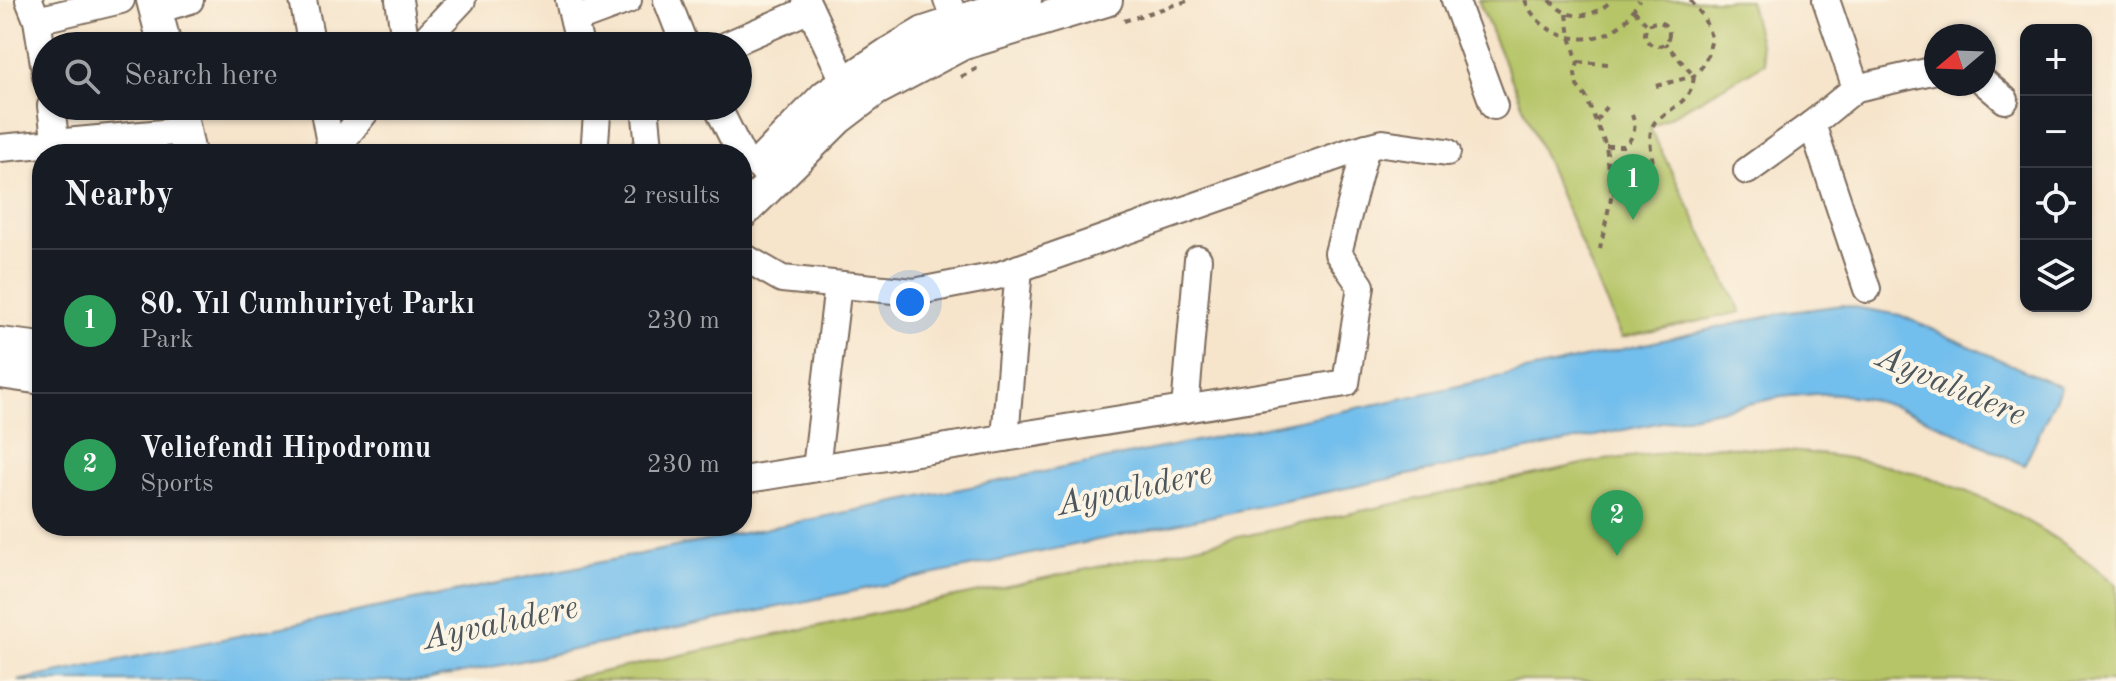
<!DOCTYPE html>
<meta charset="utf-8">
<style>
body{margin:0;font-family:"Old Standard TT",serif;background:#20242c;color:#f1f3f6}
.controls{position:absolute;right:24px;top:24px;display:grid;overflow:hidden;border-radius:16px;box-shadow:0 2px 6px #0004}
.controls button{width:72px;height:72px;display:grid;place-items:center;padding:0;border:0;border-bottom:2px solid #363941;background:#171b24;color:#f1f3f6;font:40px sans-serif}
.compass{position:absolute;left:1924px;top:24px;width:72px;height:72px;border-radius:50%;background:#171b24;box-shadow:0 2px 6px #0004;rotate:251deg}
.you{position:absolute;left:910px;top:302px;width:28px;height:28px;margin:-20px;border:6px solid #fff;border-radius:50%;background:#1a73e8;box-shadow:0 0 0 12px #1a73e833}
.badge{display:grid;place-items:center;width:52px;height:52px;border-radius:50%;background:#d93025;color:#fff;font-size:26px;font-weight:700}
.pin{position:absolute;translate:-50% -66px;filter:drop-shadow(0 2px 4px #0008)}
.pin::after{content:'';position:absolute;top:42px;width:28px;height:24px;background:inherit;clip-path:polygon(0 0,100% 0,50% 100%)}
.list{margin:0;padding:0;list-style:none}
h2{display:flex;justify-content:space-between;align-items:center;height:104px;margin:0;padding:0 32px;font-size:34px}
h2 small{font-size:26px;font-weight:400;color:#9ea1a6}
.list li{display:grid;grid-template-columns:52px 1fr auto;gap:24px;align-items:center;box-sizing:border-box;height:144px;padding:0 32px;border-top:2px solid #363941}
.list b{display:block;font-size:30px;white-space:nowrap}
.list p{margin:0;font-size:26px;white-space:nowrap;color:#9ea1a6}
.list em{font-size:26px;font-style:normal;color:#9ea1a6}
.icon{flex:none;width:44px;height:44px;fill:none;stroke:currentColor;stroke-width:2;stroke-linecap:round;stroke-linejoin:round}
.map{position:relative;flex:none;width:2116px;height:681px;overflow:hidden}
.search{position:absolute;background:#171b24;box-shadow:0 2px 6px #0004;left:32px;top:32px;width:720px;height:88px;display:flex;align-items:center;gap:20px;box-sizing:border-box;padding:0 28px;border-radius:44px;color:#9ea1a6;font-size:30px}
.panel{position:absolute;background:#171b24;box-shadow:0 2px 6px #0004;left:32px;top:144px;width:720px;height:392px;border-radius:32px}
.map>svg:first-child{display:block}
.green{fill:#b6c567;stroke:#787842;stroke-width:2}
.water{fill:#72beec;stroke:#567485;stroke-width:2}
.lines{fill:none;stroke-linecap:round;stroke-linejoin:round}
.minor-casing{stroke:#7c6b5b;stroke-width:30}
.major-casing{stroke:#7c6b5b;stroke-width:36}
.path{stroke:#7c6b5b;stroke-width:4;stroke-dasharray:6 6;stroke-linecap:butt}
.minor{stroke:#fff;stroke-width:26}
.major{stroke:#fff;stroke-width:32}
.labels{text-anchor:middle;stroke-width:8;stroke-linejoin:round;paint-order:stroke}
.water-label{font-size:34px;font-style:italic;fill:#4c565c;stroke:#fcf5e5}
</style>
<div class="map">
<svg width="2116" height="681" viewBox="0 0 2116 681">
<rect width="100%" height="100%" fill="#fcf5e5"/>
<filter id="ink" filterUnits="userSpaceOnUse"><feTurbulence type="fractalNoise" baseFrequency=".0125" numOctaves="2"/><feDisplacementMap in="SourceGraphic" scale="16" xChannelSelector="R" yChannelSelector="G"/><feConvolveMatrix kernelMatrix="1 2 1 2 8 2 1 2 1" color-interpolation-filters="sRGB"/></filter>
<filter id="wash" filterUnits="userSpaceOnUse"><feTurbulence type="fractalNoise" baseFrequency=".006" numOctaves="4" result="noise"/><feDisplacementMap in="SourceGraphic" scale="32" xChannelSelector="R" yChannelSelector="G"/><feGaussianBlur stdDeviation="1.8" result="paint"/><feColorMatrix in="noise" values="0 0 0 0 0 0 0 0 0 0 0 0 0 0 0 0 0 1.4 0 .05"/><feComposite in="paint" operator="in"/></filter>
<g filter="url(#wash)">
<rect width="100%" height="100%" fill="#f6e4cb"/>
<g class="green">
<path d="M1478 0H1749L1765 63 1650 128 1741 312 1621 338Z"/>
<path d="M1720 446C1778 450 1839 453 1896 468 1977 489 2053 529 2116 585V681H559L1597 461Z"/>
</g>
<path class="water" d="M1842 305 1900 315 2061 387 2024 465C1964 438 1904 401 1838 394 1820 392 1800 396 1781 397L425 681H17L1387 402 1783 313Z"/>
</g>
<g filter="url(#ink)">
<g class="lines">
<g class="minor-casing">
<g id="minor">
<path d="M29 0 37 20 46 76"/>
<path d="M303 0 312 46"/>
<path d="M399 0 406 46"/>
<path d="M569 0 580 46"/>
<path d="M667 0 685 46"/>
<path d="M806 0 845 83"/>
<path d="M947 0 957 23 961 40"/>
<path d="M1455 0 1494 106"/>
<path d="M1826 0 1856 88 1812 124 1867 289"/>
<path d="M156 10 190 0"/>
<path d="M37 20 121 0"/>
<path d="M574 20 628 0"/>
<path d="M419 46 462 0"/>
<path d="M725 46 810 9"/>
<path d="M1984 82 2005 100"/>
<path d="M1856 88 1936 70"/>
<path d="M51 106 57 154"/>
<path d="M323 106 332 154"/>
<path d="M717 106 741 154"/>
<path d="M0 148 185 131"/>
<path d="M332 154 370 106"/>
<path d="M594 154 597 115 594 106"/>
<path d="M640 154 649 147 645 106"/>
<path d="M1747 171 1812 124"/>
<path d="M742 256 782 279 914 292 997 276 1352 151 1383 143 1447 152"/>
<path d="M1185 409 1198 259"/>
<path d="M1005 438 1019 268"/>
<path d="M816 468 838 285"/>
<path d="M742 480 1346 383 1361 286 1338 253 1366 147"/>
</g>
</g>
<g class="major-casing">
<g id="major">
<path d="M153 0 165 46"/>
<path d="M179 106 189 154"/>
<path d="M760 164 826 96 890 53 924 33 1025 0"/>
<path d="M742 213 838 118 876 89 961 44 1106 0"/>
<path d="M0 344 42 349"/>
<path d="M0 372 42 378"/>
</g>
</g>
<g class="path">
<path d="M1525 0C1539 36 1583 49 1615 29 1627 22 1633 11 1639 0"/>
<path d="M1550 0C1568 22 1593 19 1612 0"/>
<path d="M1634 10 1648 26"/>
<path d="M1567 14 1570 37 1578 62 1575 74 1577 86 1586 97 1606 146 1612 193 1600 248"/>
<path d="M1124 21 1190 0"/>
<circle cx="1657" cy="34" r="12"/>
<path d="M1578 62 1609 64"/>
<path d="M961 77 978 68"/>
<path d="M1656 86 1694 76 1705 63 1712 39 1703 16 1690 0"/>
<path d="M1596 121 1606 107"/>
<path d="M1606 146H1625C1634 136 1637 128 1632 115"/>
<path d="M1612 193C1623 192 1641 191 1648 182 1661 165 1642 140 1655 122 1656 121 1664 115 1665 114 1681 103 1692 96 1694 76L1665 43"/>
</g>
<use href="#minor" class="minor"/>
<use href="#major" class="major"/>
</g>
</g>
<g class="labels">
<g class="water-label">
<text transform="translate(1952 384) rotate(23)" y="12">Ayvalıdere</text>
<text transform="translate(1134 487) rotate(-12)" y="12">Ayvalıdere</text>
<text transform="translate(500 621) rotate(-12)" y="12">Ayvalıdere</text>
</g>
</g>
</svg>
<div class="controls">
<button>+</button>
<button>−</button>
<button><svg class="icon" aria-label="locate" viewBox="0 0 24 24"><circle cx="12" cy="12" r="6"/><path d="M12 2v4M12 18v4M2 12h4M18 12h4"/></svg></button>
<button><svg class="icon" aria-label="layers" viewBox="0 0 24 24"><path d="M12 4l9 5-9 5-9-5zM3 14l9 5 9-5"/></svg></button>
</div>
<svg class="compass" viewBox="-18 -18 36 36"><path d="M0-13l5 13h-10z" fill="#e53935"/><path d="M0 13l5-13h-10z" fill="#9ea1a6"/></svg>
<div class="you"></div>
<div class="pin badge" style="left:1633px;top:220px;background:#2e9e5b">1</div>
<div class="pin badge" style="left:1617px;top:556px;background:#2e9e5b">2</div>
<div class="search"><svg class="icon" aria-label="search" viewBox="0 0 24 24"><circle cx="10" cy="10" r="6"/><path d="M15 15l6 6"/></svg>Search here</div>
<section class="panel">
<h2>Nearby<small>2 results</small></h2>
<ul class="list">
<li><span class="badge" style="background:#2e9e5b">1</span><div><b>80. Yıl Cumhuriyet Parkı</b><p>Park</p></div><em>230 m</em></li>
<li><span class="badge" style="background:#2e9e5b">2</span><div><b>Veliefendi Hipodromu</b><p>Sports</p></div><em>230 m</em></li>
</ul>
</section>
</div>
